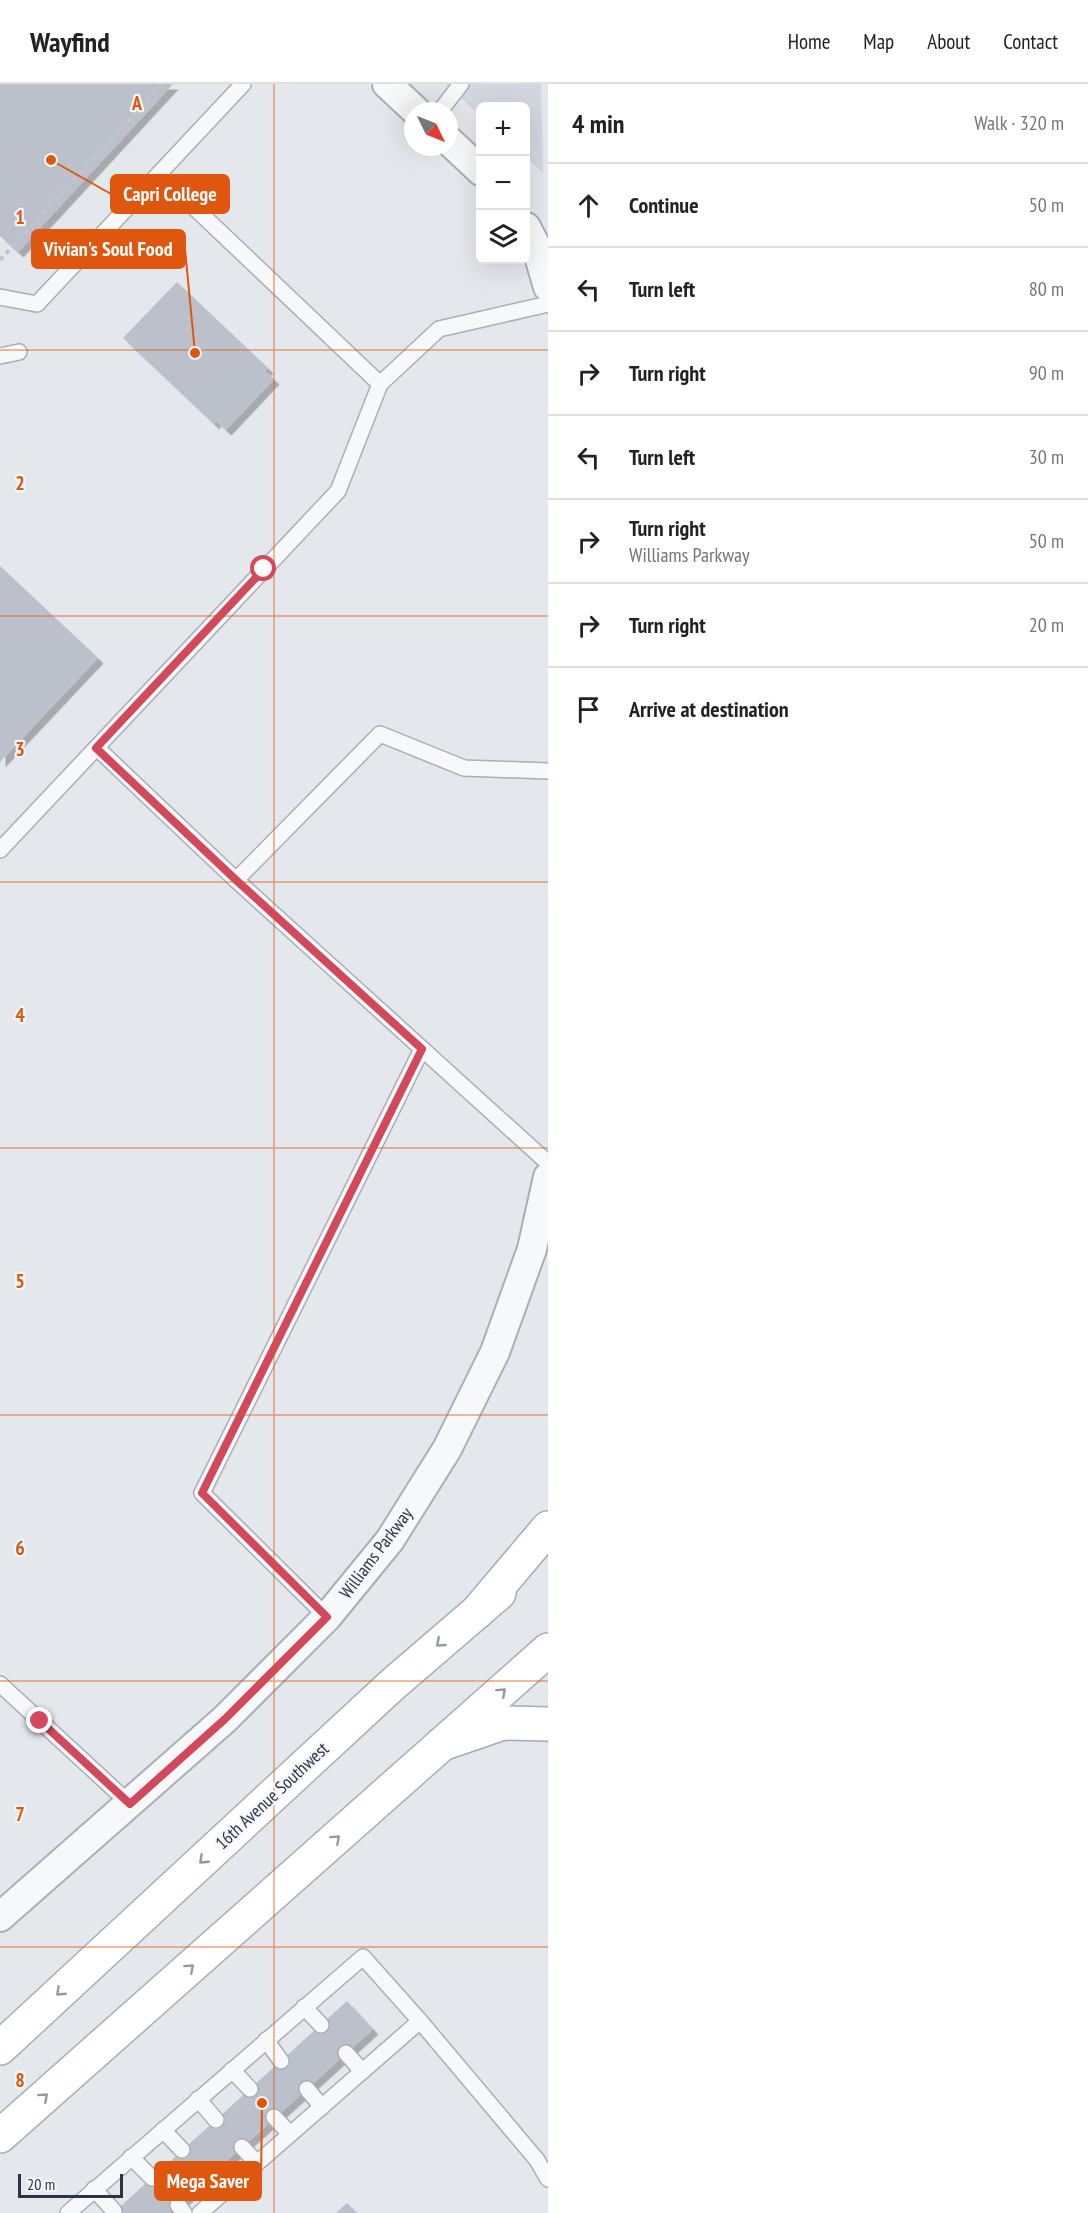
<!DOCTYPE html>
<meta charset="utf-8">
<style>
body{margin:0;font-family:"PT Sans Narrow",sans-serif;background:#f2f2f2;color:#222}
.controls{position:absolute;right:18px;top:18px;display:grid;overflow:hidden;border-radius:9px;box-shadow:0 6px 24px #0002}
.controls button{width:54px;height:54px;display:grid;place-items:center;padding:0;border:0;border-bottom:2px solid #e0e0e0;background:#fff;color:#222;font:30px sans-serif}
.compass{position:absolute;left:404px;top:18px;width:54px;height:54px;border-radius:50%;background:#fff;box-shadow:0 6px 24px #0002;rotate:133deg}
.scale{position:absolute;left:18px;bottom:15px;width:105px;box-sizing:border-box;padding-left:6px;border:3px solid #2b3445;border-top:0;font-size:16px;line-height:21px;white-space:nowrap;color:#2b3445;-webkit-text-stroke:4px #f4f6f9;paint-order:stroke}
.stop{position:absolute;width:18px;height:18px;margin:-14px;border:4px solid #d1495b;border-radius:50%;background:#fff}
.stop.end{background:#d1495b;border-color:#fff;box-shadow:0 2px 6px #0008}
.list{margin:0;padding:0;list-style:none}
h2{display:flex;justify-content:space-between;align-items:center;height:78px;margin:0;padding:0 24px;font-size:26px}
h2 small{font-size:20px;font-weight:400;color:#767676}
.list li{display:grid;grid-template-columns:39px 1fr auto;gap:18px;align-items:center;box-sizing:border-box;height:84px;padding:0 24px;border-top:2px solid #e0e0e0}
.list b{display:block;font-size:22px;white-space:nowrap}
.list p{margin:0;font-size:20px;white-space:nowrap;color:#767676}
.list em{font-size:20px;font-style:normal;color:#767676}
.icon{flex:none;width:33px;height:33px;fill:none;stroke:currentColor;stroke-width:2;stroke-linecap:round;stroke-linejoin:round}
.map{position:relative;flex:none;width:548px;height:2129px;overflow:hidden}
header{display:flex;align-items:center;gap:36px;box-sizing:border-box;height:84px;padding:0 30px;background:#fff;border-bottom:2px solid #e0e0e0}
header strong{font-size:28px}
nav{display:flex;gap:33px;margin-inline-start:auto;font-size:21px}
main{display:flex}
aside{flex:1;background:#fff}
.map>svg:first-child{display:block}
.built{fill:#d2d6de}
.building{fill:#bbc0ca;filter:url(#shadow)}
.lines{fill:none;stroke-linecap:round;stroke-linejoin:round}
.lane-casing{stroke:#a9aeb7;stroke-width:18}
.street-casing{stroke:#a9aeb7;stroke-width:32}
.secondary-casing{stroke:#a9aeb7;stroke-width:36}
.primary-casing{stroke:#a3abb8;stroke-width:36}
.path{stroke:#c2c5cb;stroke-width:4;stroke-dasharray:4.5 4.5;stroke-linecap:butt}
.lane{stroke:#f7f8fa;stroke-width:15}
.street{stroke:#f7f8fa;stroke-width:28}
.secondary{stroke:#fff;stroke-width:33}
.primary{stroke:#fff;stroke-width:33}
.oneway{stroke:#959aa2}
.route{stroke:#d1495b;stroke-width:8}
.grid{fill:none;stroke:#df570f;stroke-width:1.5;stroke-opacity:0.55}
.labels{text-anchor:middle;stroke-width:4.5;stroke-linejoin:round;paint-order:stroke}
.street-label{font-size:18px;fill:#2b3445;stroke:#f4f6f9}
.grid-label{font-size:20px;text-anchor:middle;font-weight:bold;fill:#df570f;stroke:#f4f6f9;stroke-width:4.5;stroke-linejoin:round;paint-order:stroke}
.leader{fill:none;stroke:#df570f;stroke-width:2}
.callout-dot{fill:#df570f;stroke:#f4f6f9;stroke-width:2}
.callout{fill:#df570f;stroke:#df570f;stroke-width:2}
.callout-label{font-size:20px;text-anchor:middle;font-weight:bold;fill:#fff}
</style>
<header>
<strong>Wayfind</strong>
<nav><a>Home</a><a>Map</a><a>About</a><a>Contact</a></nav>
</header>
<main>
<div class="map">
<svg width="548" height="2129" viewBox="0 0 548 2129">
<defs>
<filter id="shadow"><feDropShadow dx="5.5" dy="5.5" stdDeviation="0" flood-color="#0004"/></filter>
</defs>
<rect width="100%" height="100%" fill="#e4e7ec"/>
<path class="built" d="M446 0H541L543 89 526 73V22H481L480 32Z"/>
<g class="building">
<path d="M0 0H173L18 168 0 152Z"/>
<path d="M177 198 268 284 265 287 274 295 226 346 216 337 214 340 123 254Z"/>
<path d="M0 482 98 574 0 678Z"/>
<path d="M347 1917 373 1945 307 2005 169 2129H113Z"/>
<path d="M347 2119 357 2129H336Z"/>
</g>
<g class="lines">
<g class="lane-casing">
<g id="lane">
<path d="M440 27 461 0"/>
<path d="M159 90 380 300 439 245 548 220"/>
<path d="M0 213 37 220 243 0"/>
<path d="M0 272 19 268"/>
<path d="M97 664 236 796"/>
<path d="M548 687 464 684 380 650 236 796 548 1079"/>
<path d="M0 766 338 407 380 300"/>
<path d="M327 1533 202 1409 422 965"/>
<path d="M0 1600 130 1720"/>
<path d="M304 1923 321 1941"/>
<path d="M266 1956 281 1977"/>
<path d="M346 1969 362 1987"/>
<path d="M232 1986 250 2005"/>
<path d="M307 2005 322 2023"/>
<path d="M198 2015 216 2036"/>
<path d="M274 2033 290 2050"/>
<path d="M163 2046 182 2066"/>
<path d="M242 2063 257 2079"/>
<path d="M131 2073 152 2094"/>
<path d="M207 2094 223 2110"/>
<path d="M94 2105 114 2127"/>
<path d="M178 2121 184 2129"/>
<path d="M68 2129 363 1873 420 1937 537 2076 548 2095"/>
<path d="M200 2129 420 1937"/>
</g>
</g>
<g class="street-casing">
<g id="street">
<path d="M387 0 416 27"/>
<path d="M449 57 481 87"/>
<path d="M526 143 536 162 548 203"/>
<path d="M0 1833 225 1635 327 1533 390 1456 447 1365 495 1268 532 1165 548 1093"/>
</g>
</g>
<g class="secondary-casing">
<g id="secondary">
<path d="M0 1964 392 1601 499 1509"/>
<path d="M0 2052 548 1566"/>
</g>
</g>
<g class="primary-casing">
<g id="primary">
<path d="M477 1528 548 1444"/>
<path d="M442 1660 503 1639 548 1640"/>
</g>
</g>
<path class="path" d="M0 176 162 0"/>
<use href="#lane" class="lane"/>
<use href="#street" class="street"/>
<use href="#secondary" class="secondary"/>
<use href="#primary" class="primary"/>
</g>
<defs><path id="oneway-chevron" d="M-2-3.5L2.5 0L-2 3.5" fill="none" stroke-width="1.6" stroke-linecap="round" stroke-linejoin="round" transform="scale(1.5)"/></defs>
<g class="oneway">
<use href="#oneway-chevron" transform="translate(440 1559) rotate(139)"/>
<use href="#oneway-chevron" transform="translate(502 1608) rotate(-42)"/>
<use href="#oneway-chevron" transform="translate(336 1755) rotate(-42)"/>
<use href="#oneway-chevron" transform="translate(203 1776) rotate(137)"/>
<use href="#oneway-chevron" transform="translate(190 1884) rotate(-42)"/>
<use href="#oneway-chevron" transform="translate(60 1908) rotate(137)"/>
<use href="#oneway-chevron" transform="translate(44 2013) rotate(-42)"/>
</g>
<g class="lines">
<path class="route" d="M40 1637 130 1720 225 1635 327 1533 202 1409 422 965 236 796 96 664 264 485"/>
</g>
<path class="grid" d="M274 0V2129M0 266H548M0 532H548M0 798H548M0 1064H548M0 1331H548M0 1597H548M0 1863H548"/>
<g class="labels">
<g class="street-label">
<text transform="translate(376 1469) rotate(-53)" y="6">Williams Parkway</text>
<text transform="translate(272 1712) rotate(-43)" y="6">16th Avenue Southwest</text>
</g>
</g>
<g class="grid-label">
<text x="137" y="26">A</text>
<text x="20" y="140">1</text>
<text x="20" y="406">2</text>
<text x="20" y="672">3</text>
<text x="20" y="938">4</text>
<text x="20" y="1204">5</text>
<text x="20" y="1471">6</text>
<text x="20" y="1737">7</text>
<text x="20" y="2003">8</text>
</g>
<path class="leader" d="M51 76L111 110M195 269L185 165M262 2019L261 2097"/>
<g class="callout-dot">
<circle cx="51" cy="76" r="6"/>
<circle cx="195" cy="269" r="6"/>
<circle cx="262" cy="2019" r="6"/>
</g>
<g class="callout">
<rect x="111" y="91" width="118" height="38" rx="6"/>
<rect x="32" y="146" width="153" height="38" rx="6"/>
<rect x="155" y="2078" width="106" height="38" rx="6"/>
</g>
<g class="callout-label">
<text x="170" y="117">Capri College</text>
<text x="108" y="172">Vivian's Soul Food</text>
<text x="208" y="2104">Mega Saver</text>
</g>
</svg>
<div class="controls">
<button>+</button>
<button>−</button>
<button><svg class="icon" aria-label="layers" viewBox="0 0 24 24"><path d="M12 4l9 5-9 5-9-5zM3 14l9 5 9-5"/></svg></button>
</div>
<svg class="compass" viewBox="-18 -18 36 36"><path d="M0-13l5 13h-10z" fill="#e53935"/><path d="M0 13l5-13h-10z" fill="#767676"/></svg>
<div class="scale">20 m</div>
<div class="stop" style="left:264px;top:485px"></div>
<div class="stop end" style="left:40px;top:1637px"></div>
</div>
<aside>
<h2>4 min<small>Walk · 320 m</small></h2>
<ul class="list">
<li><svg class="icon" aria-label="ahead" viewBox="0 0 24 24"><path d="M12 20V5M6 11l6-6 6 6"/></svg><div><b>Continue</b></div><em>50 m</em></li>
<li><svg class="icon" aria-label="left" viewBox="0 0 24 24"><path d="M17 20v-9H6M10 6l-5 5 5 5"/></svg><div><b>Turn left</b></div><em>80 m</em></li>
<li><svg class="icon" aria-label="right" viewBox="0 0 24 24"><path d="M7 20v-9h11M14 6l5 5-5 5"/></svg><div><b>Turn right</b></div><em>90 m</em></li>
<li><svg class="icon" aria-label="left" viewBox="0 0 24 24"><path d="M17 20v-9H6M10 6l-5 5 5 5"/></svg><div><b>Turn left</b></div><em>30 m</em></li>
<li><svg class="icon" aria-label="right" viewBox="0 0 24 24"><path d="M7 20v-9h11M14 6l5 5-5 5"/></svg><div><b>Turn right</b><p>Williams Parkway</p></div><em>50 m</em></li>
<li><svg class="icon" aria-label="right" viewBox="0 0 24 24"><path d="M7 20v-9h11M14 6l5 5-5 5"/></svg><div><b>Turn right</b></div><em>20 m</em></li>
<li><svg class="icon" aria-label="arrive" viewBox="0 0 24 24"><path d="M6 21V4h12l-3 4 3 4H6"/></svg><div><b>Arrive at destination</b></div></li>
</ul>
</aside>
</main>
